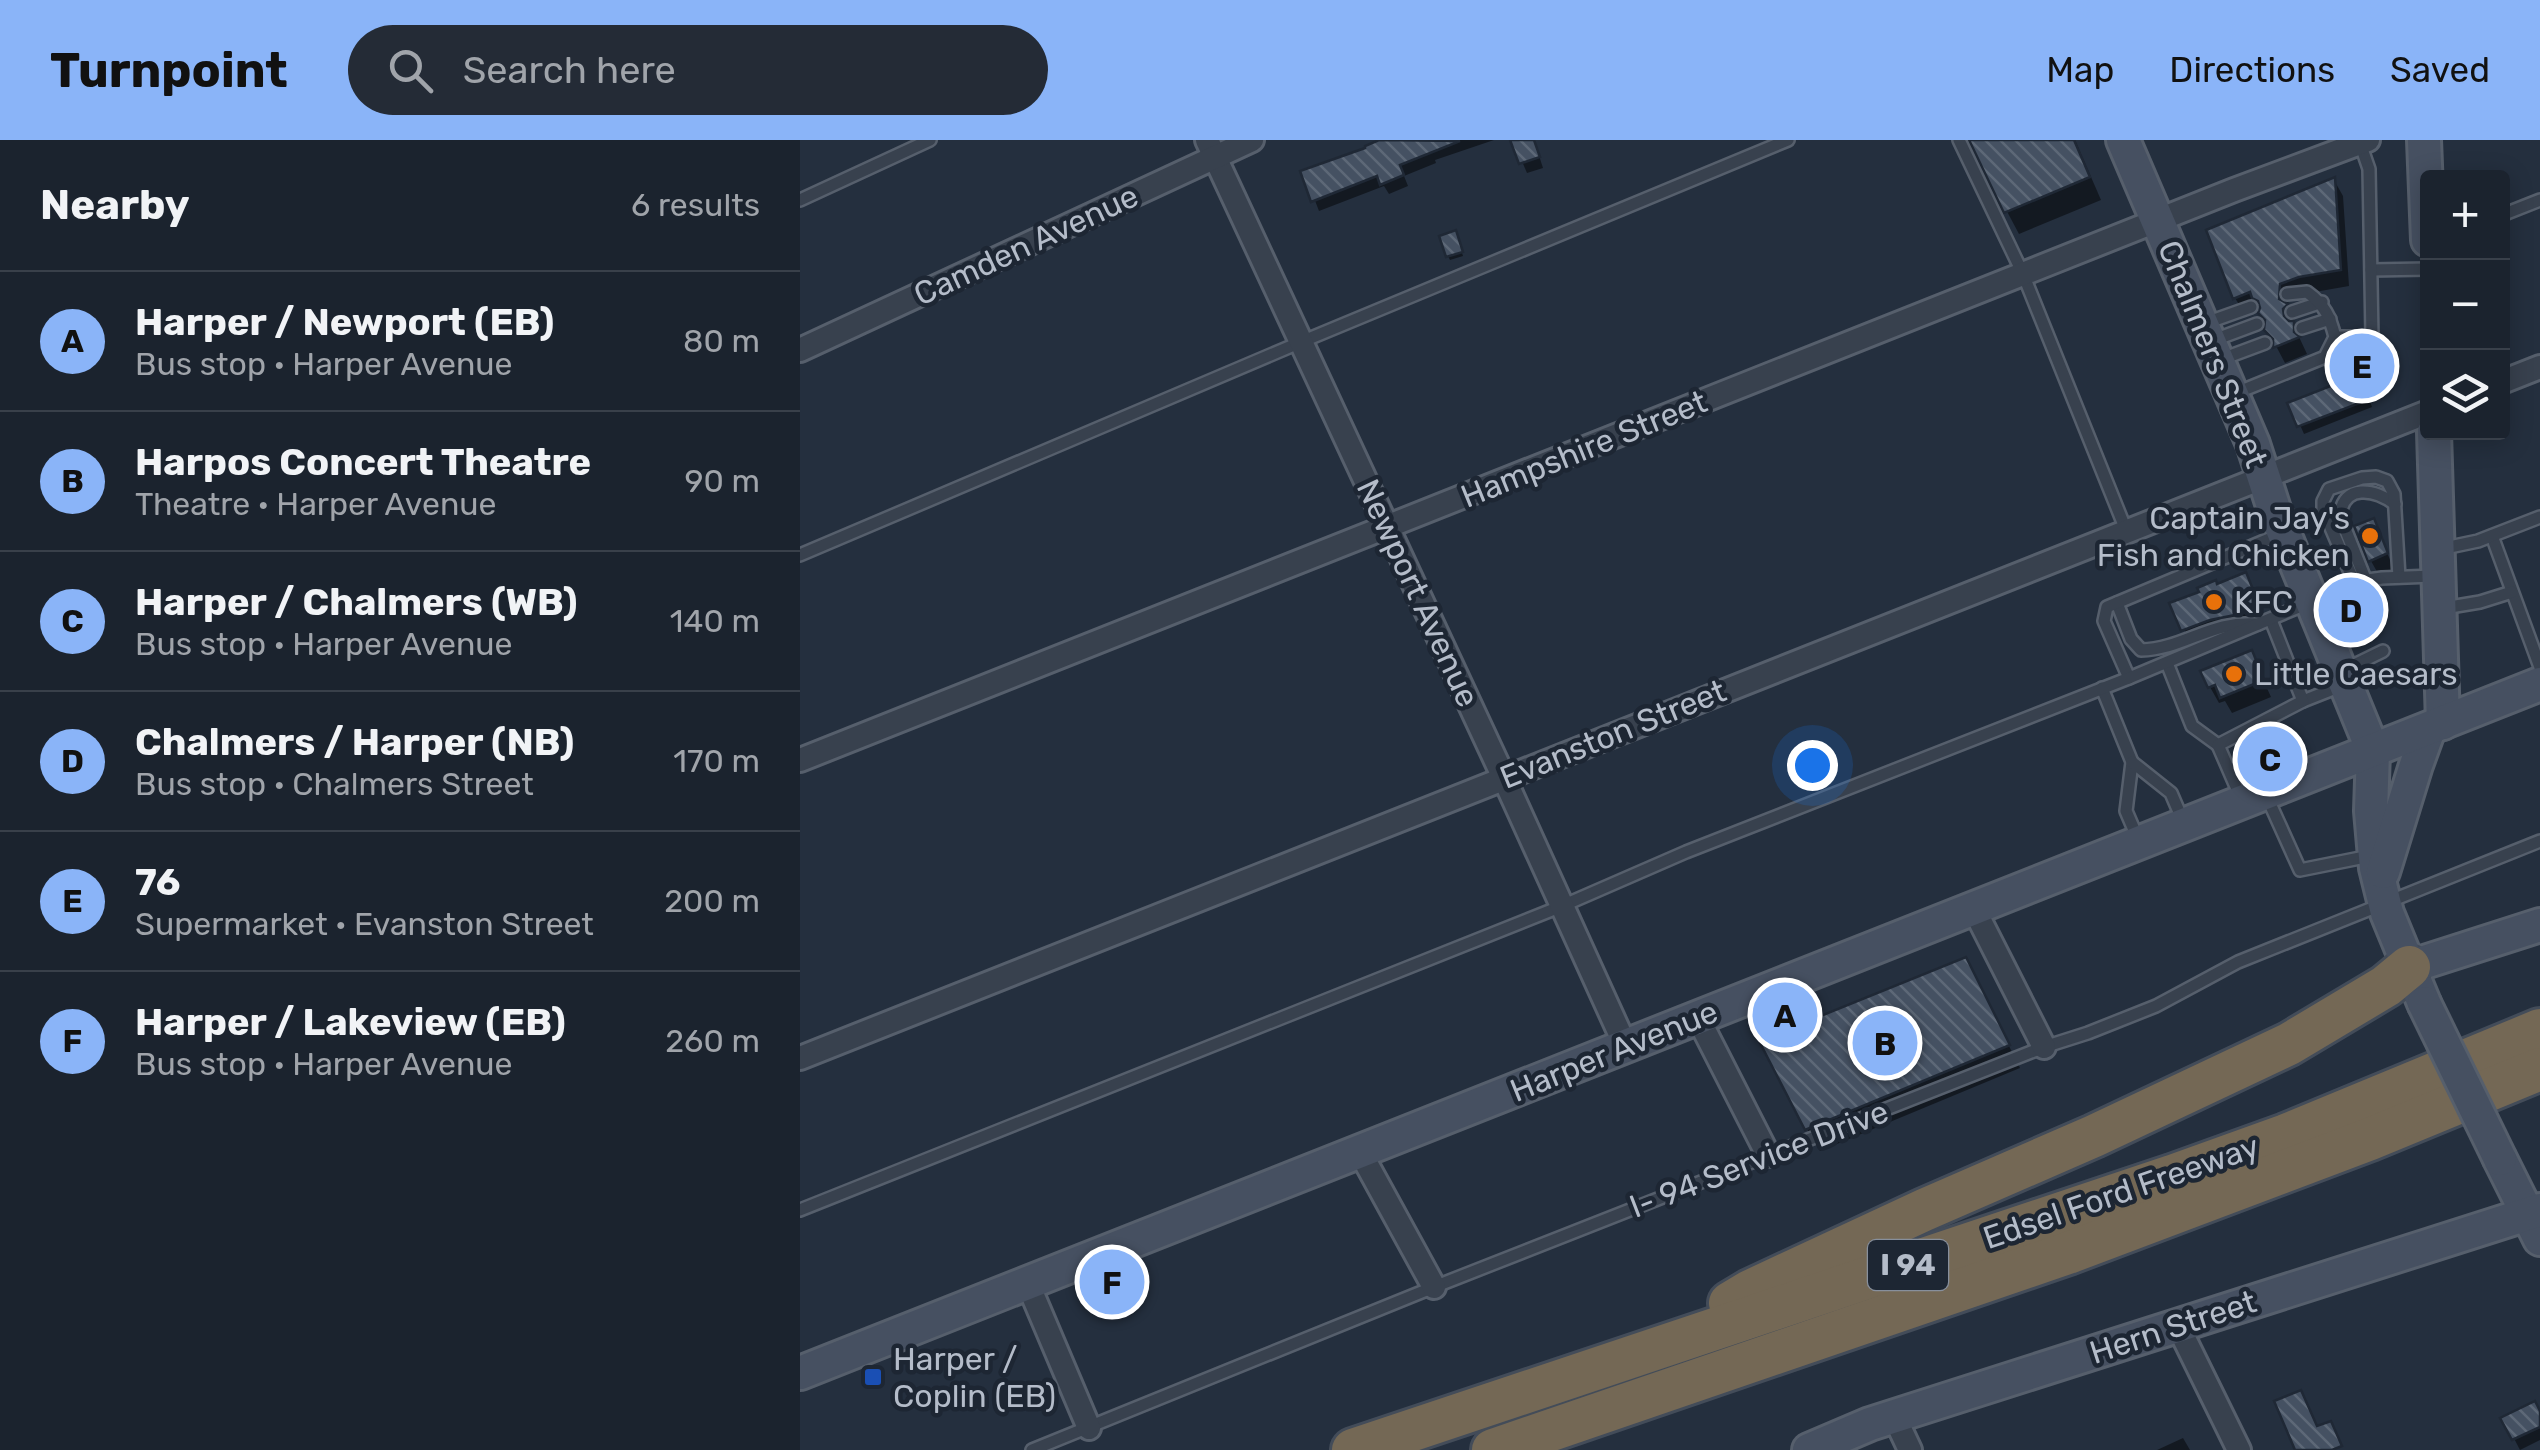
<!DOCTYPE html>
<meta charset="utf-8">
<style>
body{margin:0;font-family:Rubik,sans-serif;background:#242b36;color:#f1f3f6}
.controls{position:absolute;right:30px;top:30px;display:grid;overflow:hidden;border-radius:10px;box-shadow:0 5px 25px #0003}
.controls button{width:90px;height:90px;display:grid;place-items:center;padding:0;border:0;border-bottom:2px solid #39404a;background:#1b232e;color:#f1f3f6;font:50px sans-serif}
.you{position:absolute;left:1012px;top:625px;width:35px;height:35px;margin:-25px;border:8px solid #fff;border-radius:50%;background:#1a73e8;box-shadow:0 0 0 15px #1a73e833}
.badge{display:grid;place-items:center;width:65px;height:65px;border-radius:50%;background:#8ab4f8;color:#111;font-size:32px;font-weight:700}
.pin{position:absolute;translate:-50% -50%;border:5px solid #fff;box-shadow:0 2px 10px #0006}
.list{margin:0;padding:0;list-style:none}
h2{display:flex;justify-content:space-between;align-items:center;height:130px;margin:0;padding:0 40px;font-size:42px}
h2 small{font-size:32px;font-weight:400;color:#a0a4aa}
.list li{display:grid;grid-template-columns:65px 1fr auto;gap:30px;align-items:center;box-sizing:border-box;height:140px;padding:0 40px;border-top:2px solid #39404a}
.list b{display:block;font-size:38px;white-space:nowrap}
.list p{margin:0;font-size:32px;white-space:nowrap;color:#a0a4aa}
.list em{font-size:32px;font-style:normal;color:#a0a4aa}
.icon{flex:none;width:55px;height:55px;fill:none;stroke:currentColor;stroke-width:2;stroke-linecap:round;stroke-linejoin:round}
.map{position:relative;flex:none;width:1740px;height:1310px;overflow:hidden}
header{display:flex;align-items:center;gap:60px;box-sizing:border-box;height:140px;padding:0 50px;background:#8ab4f8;color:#111}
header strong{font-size:48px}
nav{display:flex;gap:55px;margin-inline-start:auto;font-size:35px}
.search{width:700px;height:90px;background:#242b36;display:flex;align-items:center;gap:25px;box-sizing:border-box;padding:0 35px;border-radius:55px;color:#a0a4aa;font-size:38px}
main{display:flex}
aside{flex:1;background:#1b232e}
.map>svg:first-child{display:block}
.shadow{fill:#0007}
.building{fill:url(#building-back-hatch);stroke:#1f2835;stroke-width:2.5}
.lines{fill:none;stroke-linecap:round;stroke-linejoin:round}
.lane-casing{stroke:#565f6c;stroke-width:16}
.street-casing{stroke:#565f6c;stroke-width:28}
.secondary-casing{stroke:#565f6c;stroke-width:38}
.highway-casing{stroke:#434c59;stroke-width:48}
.lane{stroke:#38414e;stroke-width:11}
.street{stroke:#38414e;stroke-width:22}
.secondary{stroke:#465061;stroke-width:32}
.highway{stroke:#746855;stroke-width:42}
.secondary-bridge-casing{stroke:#565f6c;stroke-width:38;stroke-linecap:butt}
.secondary-bridge{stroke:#465061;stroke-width:32}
.food-dot{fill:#e8710a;stroke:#1d2633;stroke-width:4}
.transit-dot{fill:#1a4fb4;stroke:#1d2633;stroke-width:4}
.labels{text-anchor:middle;stroke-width:9;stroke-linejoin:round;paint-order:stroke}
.shield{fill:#1d2633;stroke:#878f9c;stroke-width:2.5}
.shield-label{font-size:30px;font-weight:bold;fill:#b4bcc9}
.street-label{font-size:32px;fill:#b4bcc9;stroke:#1d2633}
.poi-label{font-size:32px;fill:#b4bcc9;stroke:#1d2633;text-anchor:start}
</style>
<header>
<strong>Turnpoint</strong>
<div class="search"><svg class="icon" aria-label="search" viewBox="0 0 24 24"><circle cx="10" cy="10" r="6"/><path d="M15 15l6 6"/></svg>Search here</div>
<nav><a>Map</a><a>Directions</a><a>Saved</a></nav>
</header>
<main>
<aside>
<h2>Nearby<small>6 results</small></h2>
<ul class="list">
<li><span class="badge">A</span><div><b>Harper / Newport (EB)</b><p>Bus stop · Harper Avenue</p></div><em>80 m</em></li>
<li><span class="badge">B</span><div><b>Harpos Concert Theatre</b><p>Theatre · Harper Avenue</p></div><em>90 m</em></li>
<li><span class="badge">C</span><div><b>Harper / Chalmers (WB)</b><p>Bus stop · Harper Avenue</p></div><em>140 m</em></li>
<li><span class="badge">D</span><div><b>Chalmers / Harper (NB)</b><p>Bus stop · Chalmers Street</p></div><em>170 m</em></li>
<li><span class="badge">E</span><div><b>76</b><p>Supermarket · Evanston Street</p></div><em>200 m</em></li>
<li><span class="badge">F</span><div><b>Harper / Lakeview (EB)</b><p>Bus stop · Harper Avenue</p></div><em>260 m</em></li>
</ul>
</aside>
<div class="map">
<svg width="1740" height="1310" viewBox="0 0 1740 1310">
<defs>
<pattern id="building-back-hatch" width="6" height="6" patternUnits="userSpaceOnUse" patternTransform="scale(2.5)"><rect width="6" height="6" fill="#455162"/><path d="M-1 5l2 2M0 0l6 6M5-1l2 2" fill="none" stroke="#5d6877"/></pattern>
</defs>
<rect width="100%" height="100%" fill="#242f3e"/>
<g class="shadow">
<path d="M585 0H694L635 20 636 23 604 36 608 46 589 54 584 46 519 71 504 32Z"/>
<path d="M713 0H734L743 28 727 33Z"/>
<path d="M1169 0H1275L1301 60 1219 94Z"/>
<path d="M1534 40 1543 56 1549 146 1509 153 1489 160 1487 167 1495 182 1493 184 1507 214 1485 223 1467 189 1464 166 1445 174 1435 158Z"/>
<path d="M657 98 663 116 650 120 648 116Z"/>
<path d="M1585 221 1590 229V243H1563L1572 267 1504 294 1491 264 1539 245Z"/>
<path d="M1572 381 1595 430 1580 437 1571 421Z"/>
<path d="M1445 435 1465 478 1392 507 1373 464Z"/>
<path d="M1451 513 1471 557 1432 573 1425 561 1419 563 1410 547Z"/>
<path d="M1177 842 1220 928 1020 1011 1007 989Z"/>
<path d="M1740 1274V1300L1720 1310 1704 1279Z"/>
<path d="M1383 1298 1390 1310H1357Z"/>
</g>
<g class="building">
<path d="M579 0 660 1 600 25 604 35 580 45 577 36 511 62 500 31 565 8V6Z"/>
<path d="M710 0H734L740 17 719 24Z"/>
<path d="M1169 0H1274L1290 37 1204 73Z"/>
<path d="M1535 37 1541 130 1499 137 1480 144 1479 159 1488 164 1483 169 1484 176 1489 181H1494V192L1500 197 1473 208V199L1464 190 1465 180 1458 173 1460 168 1458 161 1452 158 1450 152 1433 159 1406 90Z"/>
<path d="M656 90 663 112 646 117 639 96Z"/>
<path d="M1587 218V235L1561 236 1570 259 1497 287 1487 263 1536 244V219Z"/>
<path d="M1574 378 1588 413 1568 422 1554 386Z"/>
<path d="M1446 432 1458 462 1438 469 1440 473 1435 475 1410 480 1381 491 1369 463 1399 452 1397 448 1416 440 1417 444Z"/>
<path d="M1452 510 1464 540 1420 558 1415 545 1408 548 1400 531Z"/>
<path d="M1166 817 1210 905 1005 990 959 901Z"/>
<path d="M1501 1250 1517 1286 1531 1281 1542 1306 1532 1310H1495L1474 1261Z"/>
<path d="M1735 1261 1740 1271V1287L1712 1300 1700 1278Z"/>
</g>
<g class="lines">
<g class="lane-casing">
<g id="lane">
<path d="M1159 0 1223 134 1326 390"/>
<path d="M0 60 130 0"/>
<path d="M1702 75 1740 60"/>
<path d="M1571 130 1628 129"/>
<path d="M1492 172 1522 162"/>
<path d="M1403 184 1451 167"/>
<path d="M1502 188 1530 179"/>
<path d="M1535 197H1572L1569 29 1560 3"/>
<path d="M1414 200 1457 184"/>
<path d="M1422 219 1465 203"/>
<path d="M1436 253 1525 217 1535 197C1530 177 1525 165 1507 152L1487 154"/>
<path d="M1692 396 1740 527"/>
<path d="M1640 409 1678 401 1740 377"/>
<path d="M0 415 501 202 988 0"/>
<path d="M1566 441 1540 376C1543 343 1575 349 1595 364"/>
<path d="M1555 444 1523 369V361L1529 349 1562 338 1576 337 1587 341 1594 354 1599 437"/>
<path d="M1317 463 1331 499 1341 510C1384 509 1411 480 1458 484"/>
<path d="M1644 468 1680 462 1712 452"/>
<path d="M1367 523 1392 586 1418 605"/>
<path d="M1542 531 1583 511"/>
<path d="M1329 538 1304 481 1307 467 1481 394"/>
<path d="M1302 548 1332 622 1326 671 1338 699"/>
<path d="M1503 561 1541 546"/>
<path d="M1332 622 1371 653 1383 681"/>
<path d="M1467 657 1500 730 1570 716"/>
<path d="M1441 658 1418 605 1503 561 1471 480"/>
<path d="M0 1070 762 766 886 712 1329 538 1561 441 1582 438 1633 436"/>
<path d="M232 1310 634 1147 1244 907 1288 893 1356 866 1438 822 1740 701"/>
</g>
</g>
<g class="street-casing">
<g id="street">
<path d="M407 0 704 638 826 907"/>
<path d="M0 210 452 0"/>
<path d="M1702 242 1740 227"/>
<path d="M0 620 1434 50 1568 0"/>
<path d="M1174 769 1244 907"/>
<path d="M898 878 968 1015"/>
<path d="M0 918 1628 272"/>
<path d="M560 1012 634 1147"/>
<path d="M228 1144 289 1288"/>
<path d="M1378 1186 1439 1310"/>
<path d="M1094 1276 1110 1310"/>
</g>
</g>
<g class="secondary-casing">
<g id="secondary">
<path d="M1323 0 1453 304 1474 369 1573 611 1571 671 1576 728 1587 773 1624 863"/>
<path d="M1624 0 1628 100"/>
<path d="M1634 292 1643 583"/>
<path d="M1583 732 1616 625 1629 589"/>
<path d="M1609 827 1740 785"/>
<path d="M1700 1019 1740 1099"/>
<path d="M0 1233 1740 544"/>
<path d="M1009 1310 1070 1284 1740 1070"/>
</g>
</g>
<g class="highway-casing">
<g id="highway">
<path d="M930 1163 950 1151 1124 1070 1294 996 1489 904 1586 846 1609 827"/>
<path d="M553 1310 1372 1036 1486 995 1740 890"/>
<path d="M693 1310 1268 1113 1570 999 1740 929"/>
</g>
</g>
<use href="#lane" class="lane"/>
<use href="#street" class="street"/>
<use href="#secondary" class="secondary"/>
<use href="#highway" class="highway"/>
<g class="secondary-bridge-casing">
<path id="secondary-bridge" d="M1624 863 1700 1019"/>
</g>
<use href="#secondary-bridge" class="secondary-bridge"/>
</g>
<g class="food-dot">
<circle cx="1570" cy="396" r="10"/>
<circle cx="1414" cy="462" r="10"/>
<circle cx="1434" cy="534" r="10"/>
</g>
<rect class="transit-dot" x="63" y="1227" width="20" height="20" rx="5"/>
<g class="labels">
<rect class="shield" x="1068" y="1100" width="80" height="50" rx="8"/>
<g class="shield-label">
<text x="1108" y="1135">I 94</text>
</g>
<g class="street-label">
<text transform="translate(226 105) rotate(-25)" y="11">Camden Avenue</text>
<text transform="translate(1413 214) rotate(68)" y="11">Chalmers Street</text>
<text transform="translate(784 309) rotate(-22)" y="11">Hampshire Street</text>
<text transform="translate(618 453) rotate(65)" y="11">Newport Avenue</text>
<text transform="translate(813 594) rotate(-22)" y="11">Evanston Street</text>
<text transform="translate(814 911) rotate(-22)" y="11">Harper Avenue</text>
<text transform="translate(959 1019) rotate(-21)" y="11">I- 94 Service Drive</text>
<text transform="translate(1321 1052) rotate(-19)" y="11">Edsel Ford Freeway</text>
<text transform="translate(1373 1187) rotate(-18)" y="11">Hern Street</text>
</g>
<g class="poi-label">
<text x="1550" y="389" text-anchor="end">Captain Jay's<tspan x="1550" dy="37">Fish and Chicken</tspan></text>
<text x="1434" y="473">KFC</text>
<text x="1454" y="545">Little Caesars</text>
<text x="93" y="1230">Harper /<tspan x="93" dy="37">Coplin (EB)</tspan></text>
</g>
</g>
</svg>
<div class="controls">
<button>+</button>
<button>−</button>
<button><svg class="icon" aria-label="layers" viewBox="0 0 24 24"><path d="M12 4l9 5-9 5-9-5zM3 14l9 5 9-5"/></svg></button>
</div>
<div class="you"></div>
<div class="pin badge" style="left:985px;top:875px">A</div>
<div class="pin badge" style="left:1085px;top:903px">B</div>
<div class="pin badge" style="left:1470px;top:619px">C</div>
<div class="pin badge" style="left:1551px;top:470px">D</div>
<div class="pin badge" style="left:1562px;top:226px">E</div>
<div class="pin badge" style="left:312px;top:1142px">F</div>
</div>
</main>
